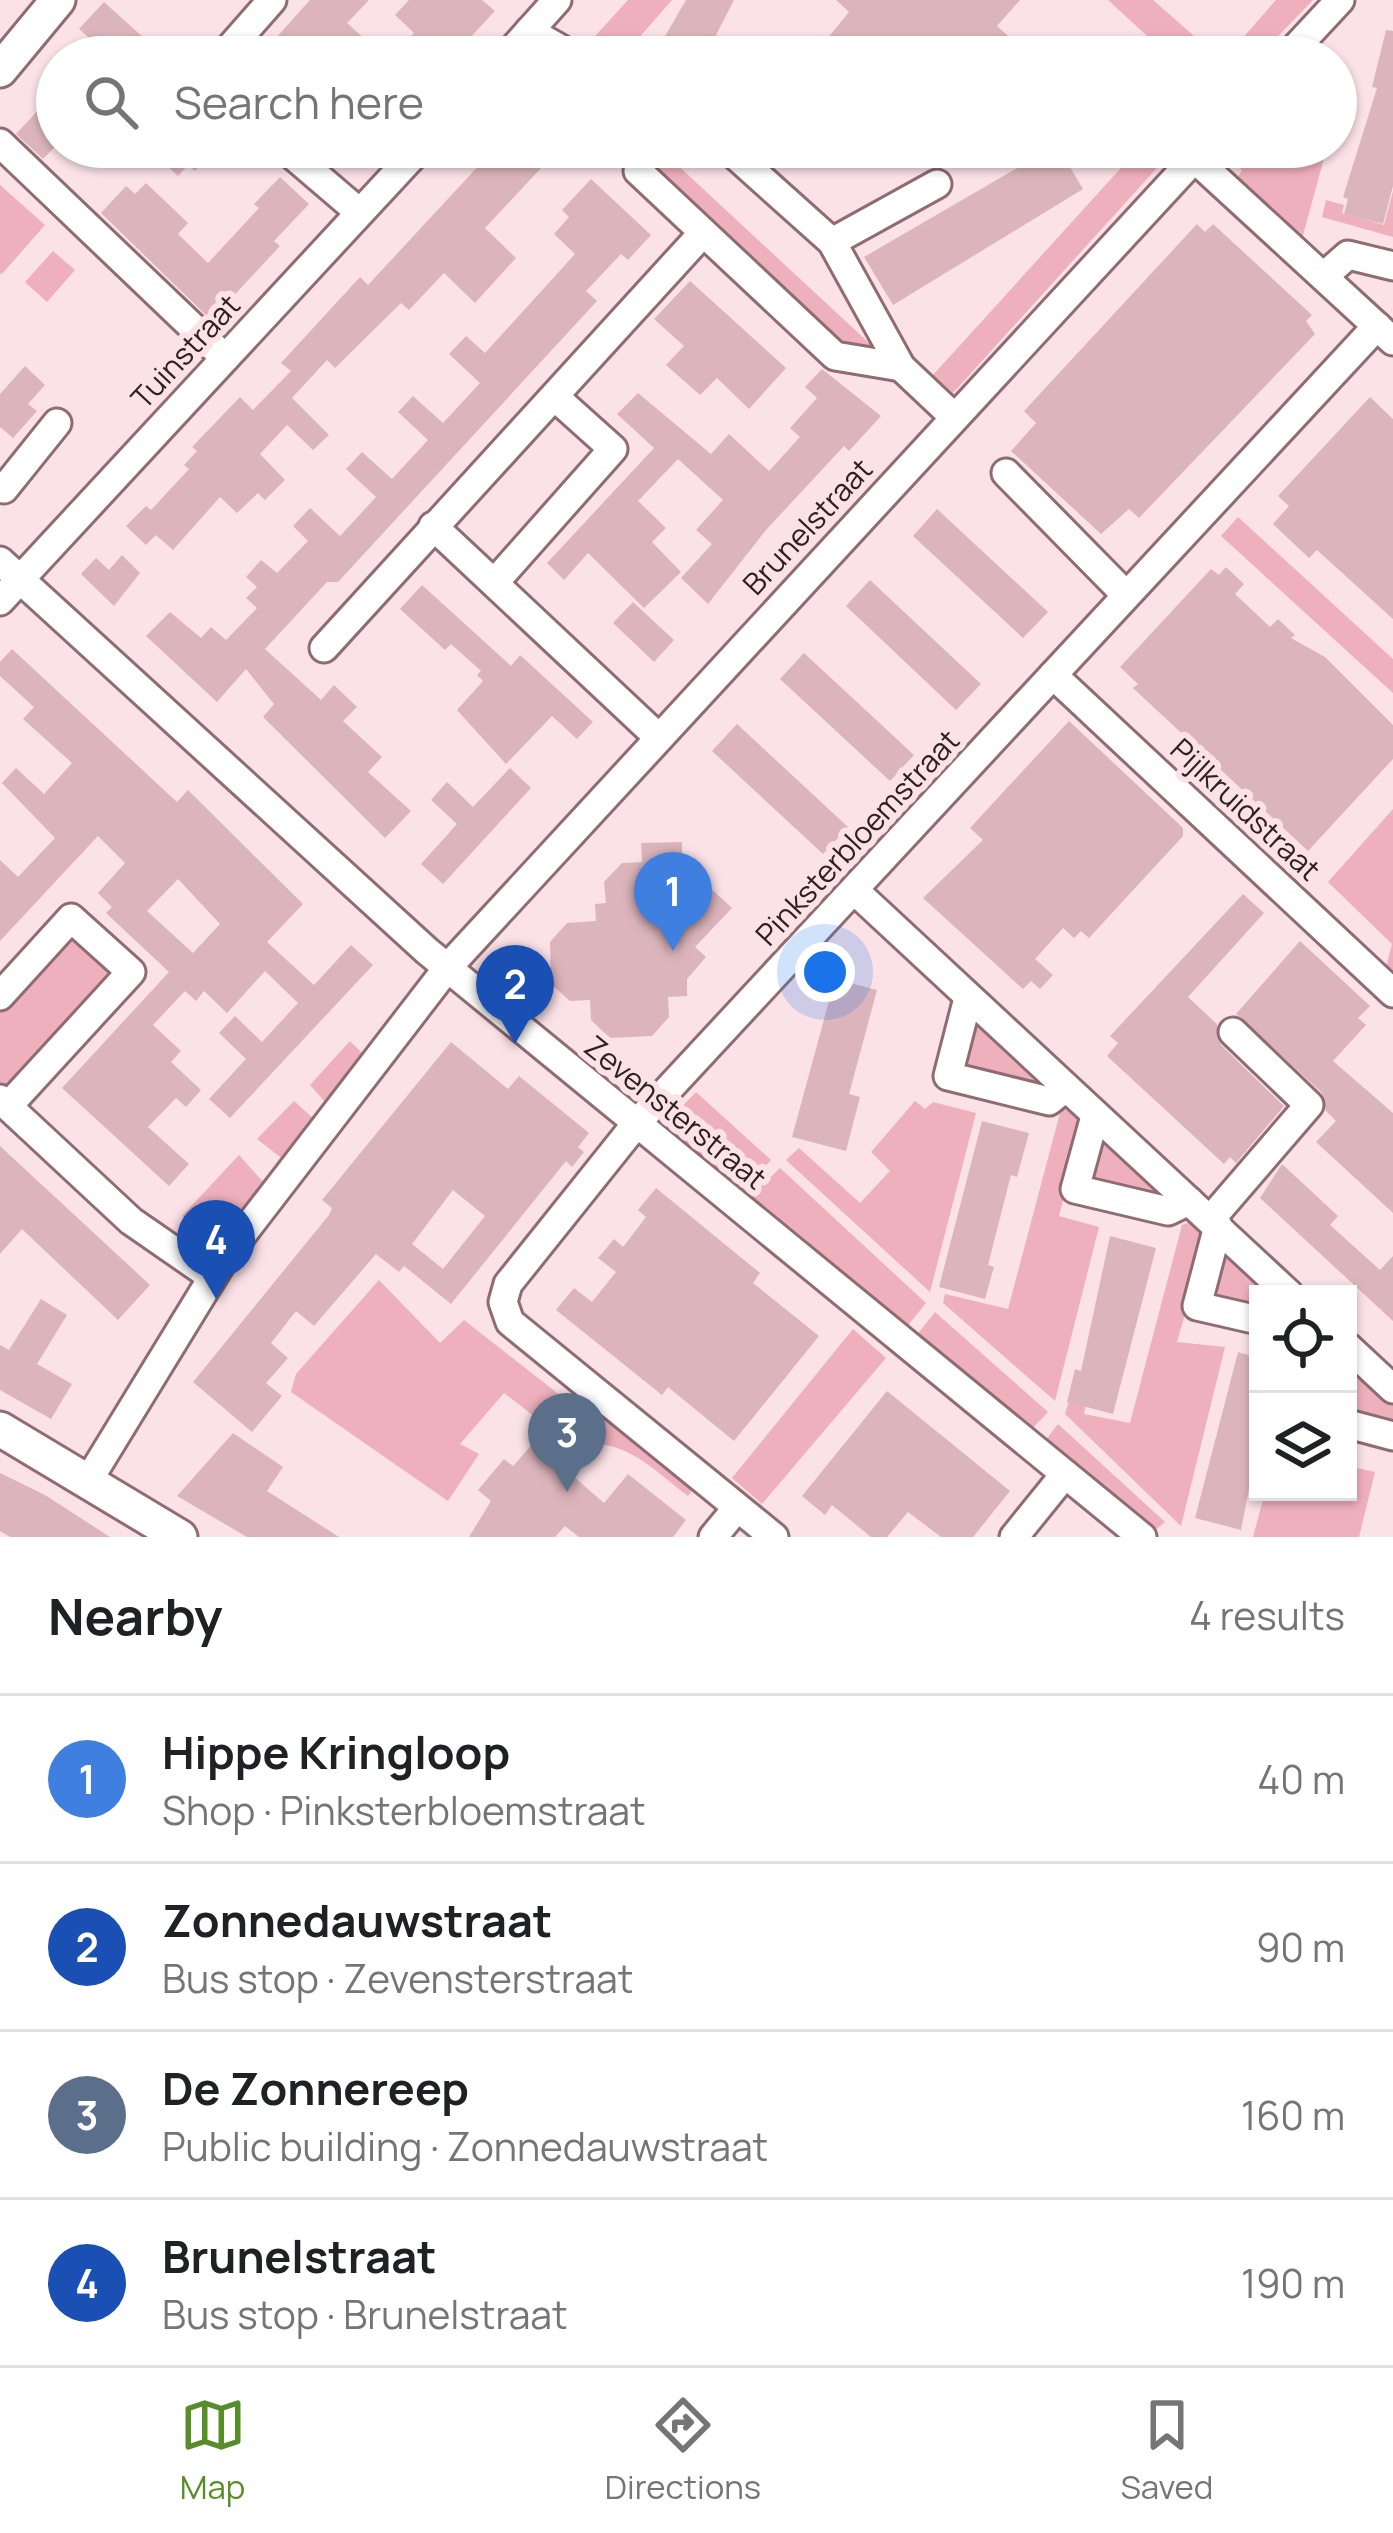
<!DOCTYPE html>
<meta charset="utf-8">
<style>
body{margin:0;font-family:Manrope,sans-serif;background:#f2f2f2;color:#202124}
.controls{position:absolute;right:36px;bottom:36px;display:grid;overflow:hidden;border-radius:0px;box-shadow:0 3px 9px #0004}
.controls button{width:108px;height:108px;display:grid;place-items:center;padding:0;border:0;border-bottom:3px solid #e0e0e0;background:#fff;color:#202124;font:60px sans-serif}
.you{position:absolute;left:825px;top:972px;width:42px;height:42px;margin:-30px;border:9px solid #fff;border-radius:50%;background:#1a73e8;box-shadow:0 0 0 18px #1a73e833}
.badge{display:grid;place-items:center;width:78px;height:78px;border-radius:50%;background:#588e29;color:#fff;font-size:39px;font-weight:700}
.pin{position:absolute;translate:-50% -99px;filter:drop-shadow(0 3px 6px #0008)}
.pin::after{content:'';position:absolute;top:63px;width:42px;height:36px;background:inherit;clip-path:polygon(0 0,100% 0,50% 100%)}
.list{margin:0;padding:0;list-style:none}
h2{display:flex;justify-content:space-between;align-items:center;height:156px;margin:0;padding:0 48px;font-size:51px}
h2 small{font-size:39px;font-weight:400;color:#757577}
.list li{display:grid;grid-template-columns:78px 1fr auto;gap:36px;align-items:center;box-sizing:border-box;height:168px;padding:0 48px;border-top:3px solid #e0e0e0}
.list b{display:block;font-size:45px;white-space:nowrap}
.list p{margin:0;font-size:39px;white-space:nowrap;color:#757577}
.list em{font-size:39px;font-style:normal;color:#757577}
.icon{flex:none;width:66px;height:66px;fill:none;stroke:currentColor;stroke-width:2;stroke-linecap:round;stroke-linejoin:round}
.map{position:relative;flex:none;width:1393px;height:1537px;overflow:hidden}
.search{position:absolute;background:#fff;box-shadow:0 3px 9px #0004;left:36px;right:36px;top:36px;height:132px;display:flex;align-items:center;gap:30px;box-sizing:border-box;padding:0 42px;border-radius:66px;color:#757577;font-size:45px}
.sheet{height:828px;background:#fff}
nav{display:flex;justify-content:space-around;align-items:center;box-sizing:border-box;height:168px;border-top:3px solid #e0e0e0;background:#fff;font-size:33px;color:#757577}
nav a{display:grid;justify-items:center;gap:6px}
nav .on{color:#588e29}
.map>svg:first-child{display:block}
.green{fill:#efb0bd}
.building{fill:#dcb5bc;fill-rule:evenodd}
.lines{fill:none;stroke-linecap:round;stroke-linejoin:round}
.minor-casing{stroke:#8f6b72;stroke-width:33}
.tertiary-casing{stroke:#8f6b72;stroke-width:39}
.minor{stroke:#fff;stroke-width:27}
.tertiary{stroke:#fff;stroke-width:33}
.labels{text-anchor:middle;stroke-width:12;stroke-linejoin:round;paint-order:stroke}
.street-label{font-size:30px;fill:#2e1f22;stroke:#fbe2e7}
</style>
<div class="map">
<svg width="1393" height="1537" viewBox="0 0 1393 1537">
<rect width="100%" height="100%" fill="#fbe2e7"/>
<g class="green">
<path d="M628 0H672L622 57H576Z"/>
<path d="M1108 0H1153L1218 57H1170Z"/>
<path d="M1276 0H1313L1258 57H1226Z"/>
<path d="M631 147H658L881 354 844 350Z"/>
<path d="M1140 147H1176L953 393 933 375Z"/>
<path d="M1244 147H1327L1302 239 1236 180 1242 170 1231 161Z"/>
<path d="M0 185 45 225 2 274 0 273Z"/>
<path d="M1393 191V237L1322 217 1326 200 1344 205 1342 213 1384 225Z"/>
<path d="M53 251 75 270 47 302 25 282Z"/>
<path d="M1238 517 1393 659V693L1221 536Z"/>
<path d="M1393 809V978L1385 971 1392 944 1328 882Z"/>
<path d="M76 937 111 966 107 988 8 1086 0 1085V1008L68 938Z"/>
<path d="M976 1024 1039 1082 961 1065Z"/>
<path d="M350 1041 364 1055 326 1103 310 1085Z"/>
<path d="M696 1092 771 1160 742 1191 670 1128 673 1116Z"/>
<path d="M294 1101 314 1119 284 1160 257 1139Z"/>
<path d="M915 1101 925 1109 933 1102 976 1113 930 1292 786 1160 799 1148 860 1203 890 1171 871 1152Z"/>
<path d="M1061 1109 1074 1111 1081 1129 1059 1216 1099 1227 1055 1401 943 1303 945 1294 1008 1309Z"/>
<path d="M1103 1139 1163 1194V1200L1088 1179 1096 1142Z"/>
<path d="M239 1155 265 1184 215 1248 182 1216Z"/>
<path d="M780 1168 926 1303 906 1328 750 1197Z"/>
<path d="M1193 1221 1207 1237 1177 1342 1225 1347 1181 1526 1065 1414 1072 1391 1088 1393 1084 1414 1130 1423 1182 1225Z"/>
<path d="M1224 1254 1273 1294H1258V1308L1215 1298 1209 1289Z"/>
<path d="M379 1280 440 1343 464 1320 584 1414C630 1422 661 1456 695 1486L688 1496C654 1471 620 1432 576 1449L504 1393 460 1444 479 1454 448 1501 291 1392 296 1374Z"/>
<path d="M935 1312 1048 1412 1032 1429 916 1336Z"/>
<path d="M853 1329 886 1358 762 1504 732 1478Z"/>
<path d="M1348 1372 1360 1374 1393 1405V1426L1348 1414Z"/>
<path d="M1058 1424 1165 1522 1155 1530 1045 1441Z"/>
<path d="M1348 1466 1375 1472 1359 1537H1253L1265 1492H1348Z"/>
</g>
<g class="building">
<path d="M310 0H369L347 23 385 57H267L279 44 274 40Z"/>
<path d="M409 0H482L495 11 452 57H392L414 33 395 15Z"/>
<path d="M686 0H734L714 39 753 57H653Z"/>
<path d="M836 0H1020L997 26 1032 57H836L827 39 849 12Z"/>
<path d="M104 2 135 30 165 57H70L88 37 79 29Z"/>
<path d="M1386 30 1393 31V186L1383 224 1344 214 1348 199 1343 197 1377 88 1372 87Z"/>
<path d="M57 90V145L43 159 16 134Z"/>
<path d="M147 147H218L195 171 188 165 178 176Z"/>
<path d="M496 147H505L518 159 525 151 542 167 485 228 516 258 475 303 444 273 409 310 401 303 335 368 327 360 292 398 329 435 313 450 287 425 260 454 285 480 265 500 258 493 237 513 220 497 173 550 156 535 146 545 126 526 146 506 151 510 189 469 184 465 197 451 192 447 240 397 253 410 291 371 281 363 360 277 368 285Z"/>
<path d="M1061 152 1083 189 893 305 864 257 1036 157 1041 164Z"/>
<path d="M280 177 309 204 274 241 280 246 211 320 101 213 126 186 135 194 146 183 188 223 178 234 208 263 259 208 254 204Z"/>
<path d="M591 179 651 235 628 260 621 254 586 291 597 301 338 582H327L265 649 321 700 334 685 357 707 343 721 382 757 368 772 411 811 385 838 263 717 274 704 246 669 217 702 146 636 170 612 201 638 211 627 226 640 257 608 246 598 257 587 246 577 261 560 277 573 308 541 293 526 310 508 340 536 376 497 346 469 362 452 392 479 428 440 398 412 413 396 443 423 480 383 449 354 466 336 485 353 575 254 554 234 569 217 562 210Z"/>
<path d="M1197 224 1205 232 1213 224 1312 315 1306 321 1315 334 1139 518 1129 509 1101 534 1011 451 1036 423 1024 411Z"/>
<path d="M690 281 786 368 749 409 717 378 700 395 666 365 684 346 654 319Z"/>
<path d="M25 366 45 385 28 404 37 411 13 438 0 427V394Z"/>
<path d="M822 369 881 416 849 451 844 446 766 530 708 604 681 578 712 544 696 530 723 500 678 459 638 501 666 528 652 542 681 572 644 608 588 553 564 580 547 563 654 448 617 414 638 393 711 454 729 434 769 471 800 437 790 428 817 398 805 387Z"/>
<path d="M1370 397 1393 419V619L1317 550 1309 558 1273 524 1289 506 1278 496Z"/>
<path d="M937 509 1048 612 1023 638 913 536Z"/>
<path d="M122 555 140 573 114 606 81 574 96 558 109 570Z"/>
<path d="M1226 567 1244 584 1235 594 1270 627 1278 619 1295 635 1291 638 1325 657 1393 725V759L1308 851 1133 688 1138 684 1120 667 1211 569 1219 575Z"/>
<path d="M870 580 981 684 956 710 846 606Z"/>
<path d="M422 585 511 666 520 655 593 722 577 739 552 716 506 764 457 710 483 681 477 675 481 671 451 644 445 650 400 609Z"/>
<path d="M633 602 674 640 654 662 613 623Z"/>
<path d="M12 649 177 802 188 790 303 904 267 942 314 985 351 945 373 965 230 1118 209 1099 246 1059 219 1033 235 1016 262 1042 298 1003 265 971 227 1013 204 991 196 1001 185 991 153 1025 181 1051 171 1062 201 1090 186 1107 176 1098 148 1127 189 1164 169 1186 62 1088 169 972 106 913 112 907 98 893 125 863 98 836 0 941V860L18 877 55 838 2 783 16 768 44 794 72 763 23 719 34 707 0 676V662ZM178 879 220 924 193 953 147 911Z"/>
<path d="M804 653 914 755 890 781 780 679Z"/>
<path d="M1069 721 1183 828V836L1089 938 1081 931 1074 938 1063 928 1035 959 1053 975 1040 989 1031 981 1023 989 923 898 983 840 970 828Z"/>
<path d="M737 724 848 827 823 854 712 751Z"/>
<path d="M510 768 531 788 443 884 421 864 457 824 431 800 447 782 473 807Z"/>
<path d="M682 842V862L732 908 695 947 706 957 687 979V996L668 997 669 1017 652 1036 610 1038 591 1020 590 1000 570 1001 551 984 550 942 567 923 596 921 595 904 606 903 604 882 622 863 642 862 641 843Z"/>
<path d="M1243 894 1264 913 1188 997 1217 1024 1221 1045 1284 1106 1236 1163 1230 1157 1224 1164 1107 1056 1118 1043 1110 1036Z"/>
<path d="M1300 941 1370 1006 1358 1018 1366 1025 1333 1061 1393 1113V1213L1316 1142 1336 1121 1326 1111 1322 1093 1236 1014Z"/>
<path d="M835 979 877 990 849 1094 860 1097 846 1151 792 1137Z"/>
<path d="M451 1042 508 1089 519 1076 589 1133 578 1147 584 1152 572 1167 566 1161 451 1304 404 1266 399 1272 376 1254 314 1326 296 1311 271 1343 288 1358 266 1383 282 1396 252 1432 193 1382 329 1215 332 1208 322 1200ZM453 1190 485 1216 443 1269 412 1244Z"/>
<path d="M982 1121 1029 1133 1017 1177 1011 1175 988 1265 994 1267 985 1299 939 1287Z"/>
<path d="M0 1146 150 1285 118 1320 22 1229 0 1254Z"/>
<path d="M1282 1164 1338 1216 1330 1225 1380 1270 1393 1256V1321L1260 1198Z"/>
<path d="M656 1188 760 1273 753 1283 819 1336 734 1441 668 1387 662 1395 556 1310 574 1288 592 1302 616 1272 598 1258 614 1239 623 1247 646 1217 638 1210Z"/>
<path d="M1110 1236 1156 1248 1113 1414 1067 1402 1075 1369 1081 1371Z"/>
<path d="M41 1299 67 1315 37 1364 72 1384 51 1419 0 1390V1345L9 1350Z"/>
<path d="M1238 1352 1258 1358V1442L1241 1530 1195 1518Z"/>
<path d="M887 1391 1010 1491 973 1537H941L908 1512 887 1537H871L832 1505 825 1515 802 1496Z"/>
<path d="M543 1432 558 1445 549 1455 604 1503 628 1474 686 1520 673 1537H579L565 1526 555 1537H469L491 1501 478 1490 504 1459 513 1466Z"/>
<path d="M233 1433 283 1467 267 1491 339 1537H247L177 1496Z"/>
<path d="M0 1473 45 1495 110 1537H10L0 1531Z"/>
</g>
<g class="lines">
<g class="minor-casing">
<g id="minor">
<path d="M529 31 575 57"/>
<path d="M222 57 272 0"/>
<path d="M506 57 557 0"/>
<path d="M1287 57 1340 0"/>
<path d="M0 143 225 358"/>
<path d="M283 147 359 212"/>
<path d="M726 147 832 242 901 367 954 417"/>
<path d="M1195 159 1393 341"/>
<path d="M638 171 835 356 901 367"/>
<path d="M832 242 937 184"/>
<path d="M1324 276 1348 255 1393 266"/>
<path d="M1006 473 1125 594"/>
<path d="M0 486 4 489 57 423"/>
<path d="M433 526 659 738"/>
<path d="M0 561 427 951 1142 1537"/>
<path d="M495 582 613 449 555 397"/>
<path d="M0 601 421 147"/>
<path d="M324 648 702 234"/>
<path d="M1053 675 1393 993"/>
<path d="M854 890 1289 1294"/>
<path d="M0 996 71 918 131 972 8 1106"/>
<path d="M968 998 948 1076 1049 1101 1064 1089"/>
<path d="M0 1099 131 1221 212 1277"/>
<path d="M1095 1116 1075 1189 1168 1211 1189 1201"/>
<path d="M1210 1220 1309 1105 1233 1032"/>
<path d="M1218 1226 1197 1306 1258 1320"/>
<path d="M1348 1347 1393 1389"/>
<path d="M1348 1424 1393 1436"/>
<path d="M88 1481 225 1257 448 967 1205 147"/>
<path d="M713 1537 737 1508"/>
<path d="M774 1537 510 1322 503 1302 508 1284 636 1124 1377 326"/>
<path d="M1014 1537 1065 1474"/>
</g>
</g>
<g class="tertiary-casing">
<g id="tertiary">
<path d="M0 70 58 0"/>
<path d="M0 1429 180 1537"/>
</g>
</g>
<use href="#minor" class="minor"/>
<use href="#tertiary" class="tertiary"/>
</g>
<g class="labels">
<g class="street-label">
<text transform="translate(186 352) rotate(-47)" y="10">Tuinstraat</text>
<text transform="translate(808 527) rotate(-47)" y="10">Brunelstraat</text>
<text transform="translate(1245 810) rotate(43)" y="10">Pijlkruidstraat</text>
<text transform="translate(858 838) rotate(-47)" y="10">Pinksterbloemstraat</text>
<text transform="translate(675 1113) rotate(39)" y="10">Zevensterstraat</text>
</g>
</g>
</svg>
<div class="controls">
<button><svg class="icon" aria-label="locate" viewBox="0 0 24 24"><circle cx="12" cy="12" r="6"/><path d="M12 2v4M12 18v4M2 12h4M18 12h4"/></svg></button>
<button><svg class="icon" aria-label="layers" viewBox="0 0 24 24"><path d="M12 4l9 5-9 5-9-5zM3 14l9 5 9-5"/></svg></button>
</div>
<div class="you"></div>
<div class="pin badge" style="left:673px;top:951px;background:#3f7fe0">1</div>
<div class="pin badge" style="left:515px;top:1044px;background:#1a4fb4">2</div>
<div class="pin badge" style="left:567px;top:1492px;background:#5c6f8a">3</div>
<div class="pin badge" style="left:216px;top:1299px;background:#1a4fb4">4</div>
<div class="search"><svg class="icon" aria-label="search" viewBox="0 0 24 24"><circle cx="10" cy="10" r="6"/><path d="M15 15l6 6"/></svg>Search here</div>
</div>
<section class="sheet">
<h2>Nearby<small>4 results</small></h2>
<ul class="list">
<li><span class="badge" style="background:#3f7fe0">1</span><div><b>Hippe Kringloop</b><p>Shop · Pinksterbloemstraat</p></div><em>40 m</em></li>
<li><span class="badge" style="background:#1a4fb4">2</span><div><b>Zonnedauwstraat</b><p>Bus stop · Zevensterstraat</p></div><em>90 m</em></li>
<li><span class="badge" style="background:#5c6f8a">3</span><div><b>De Zonnereep</b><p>Public building · Zonnedauwstraat</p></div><em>160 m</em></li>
<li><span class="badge" style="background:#1a4fb4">4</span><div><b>Brunelstraat</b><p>Bus stop · Brunelstraat</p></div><em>190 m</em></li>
</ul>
</section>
<nav>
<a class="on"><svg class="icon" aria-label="map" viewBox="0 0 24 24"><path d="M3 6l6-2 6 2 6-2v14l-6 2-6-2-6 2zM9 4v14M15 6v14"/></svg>Map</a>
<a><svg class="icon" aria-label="directions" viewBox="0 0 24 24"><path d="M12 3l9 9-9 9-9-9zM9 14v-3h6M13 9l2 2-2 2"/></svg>Directions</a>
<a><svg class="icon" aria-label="saved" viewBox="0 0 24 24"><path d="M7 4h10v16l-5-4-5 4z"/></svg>Saved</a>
</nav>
